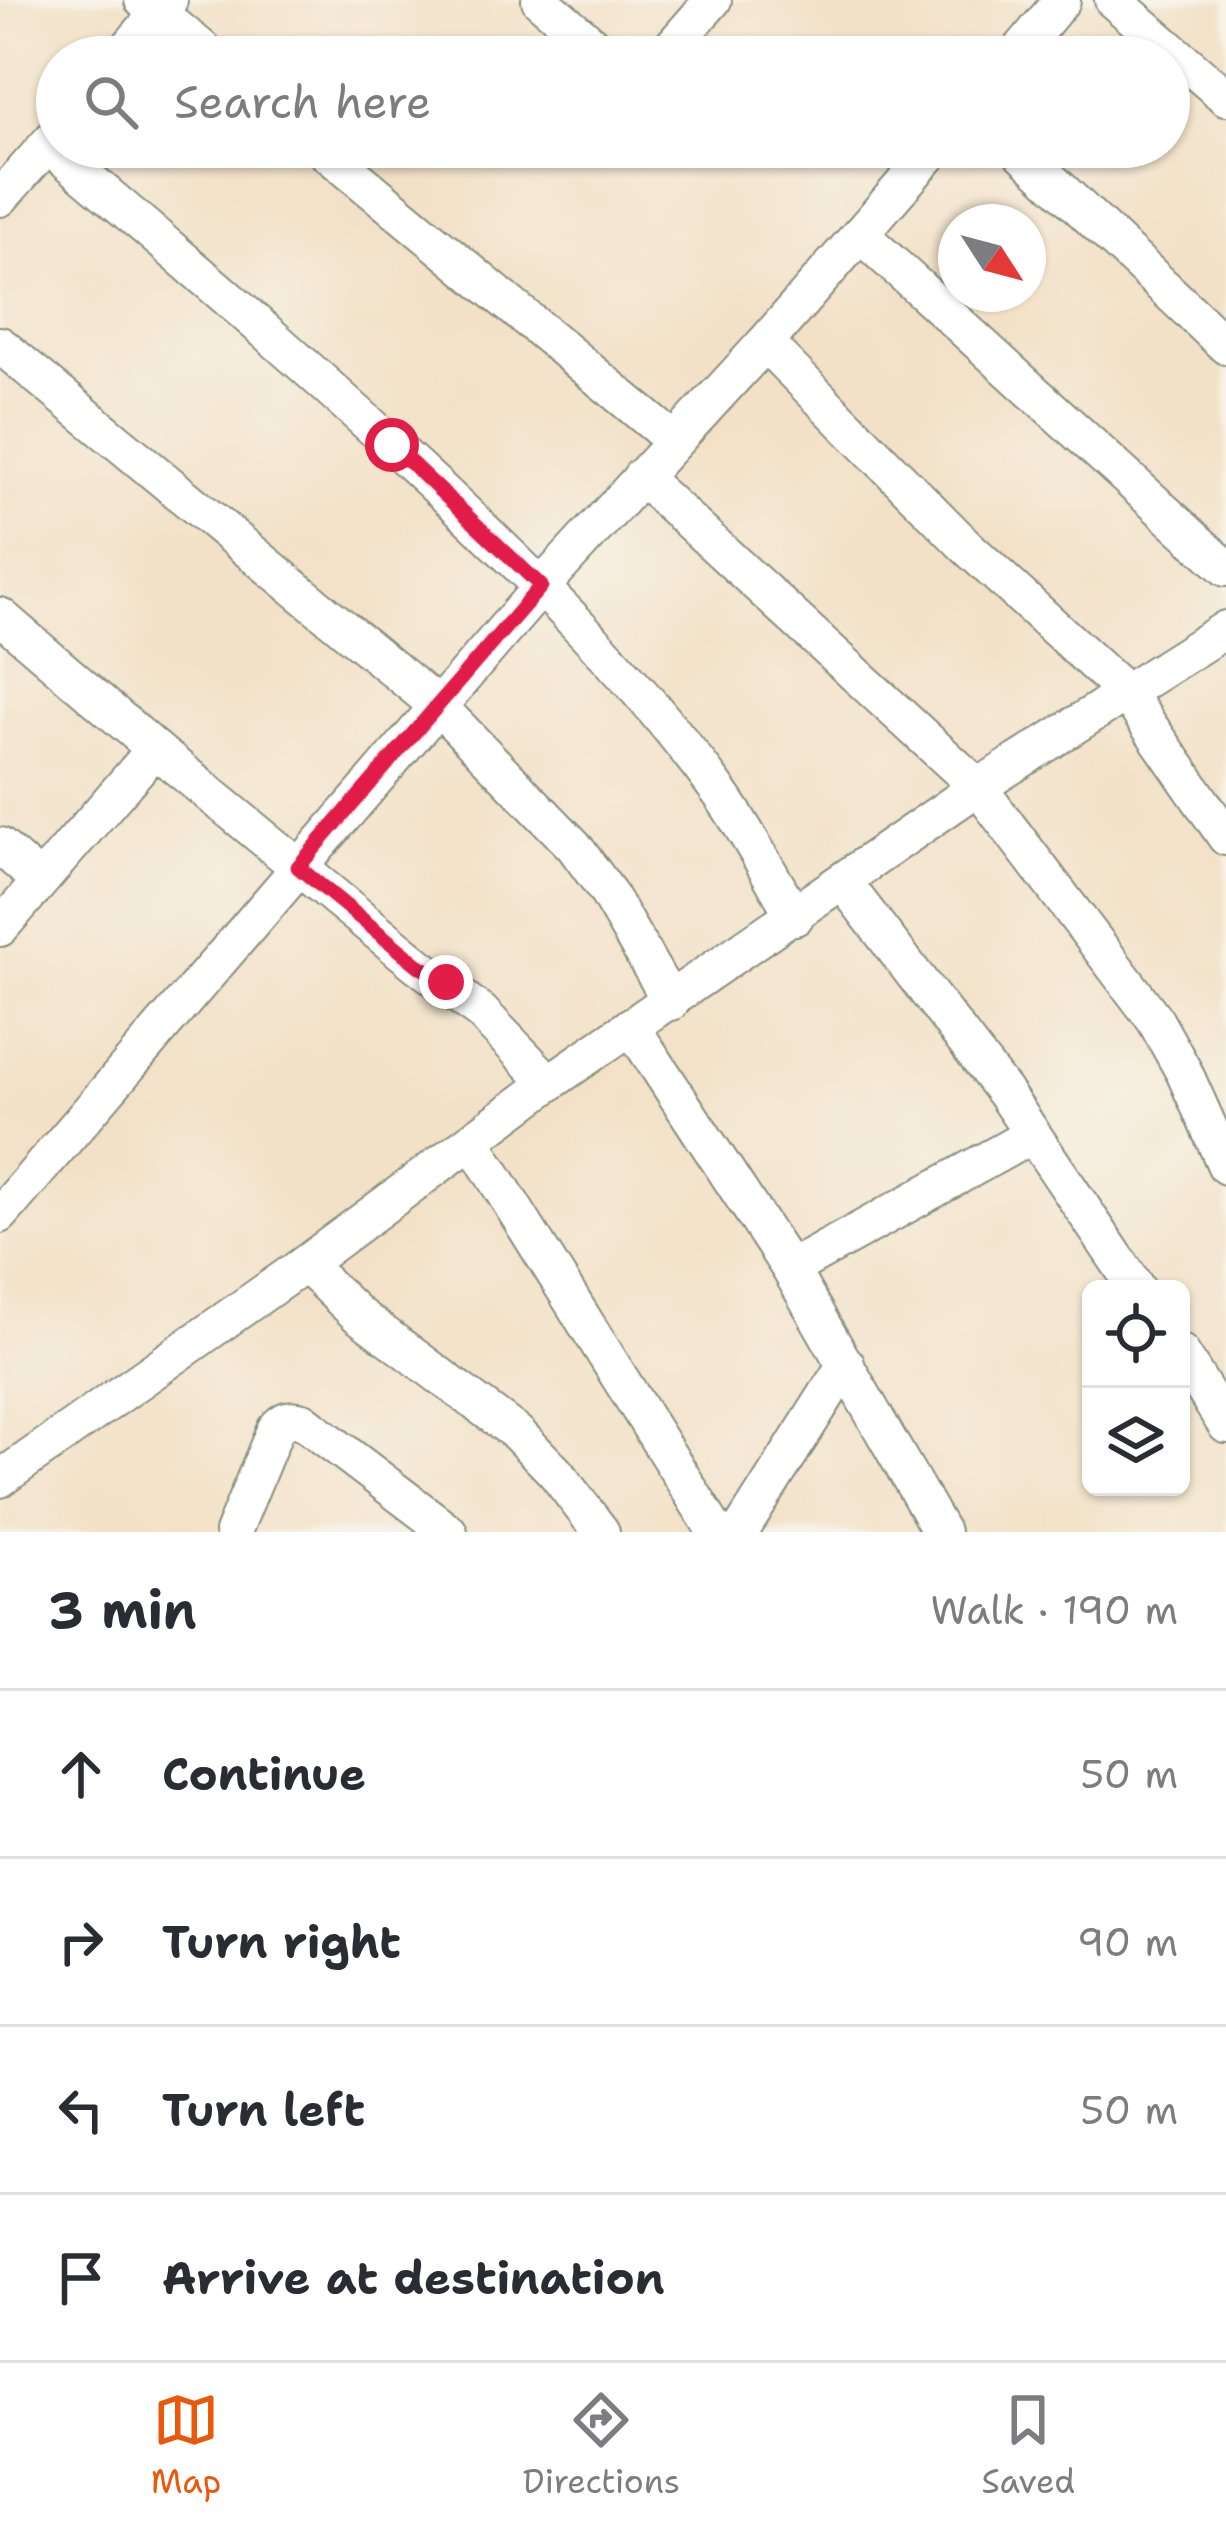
<!DOCTYPE html>
<meta charset="utf-8">
<style>
body{margin:0;font-family:"Shantell Sans",sans-serif;background:#f2f2f3;color:#2b2b33}
.controls{position:absolute;right:36px;bottom:36px;display:grid;overflow:hidden;border-radius:18px;box-shadow:0 3px 9px #0004}
.controls button{width:108px;height:108px;display:grid;place-items:center;padding:0;border:0;border-bottom:3px solid #e1e1e2;background:#fff;color:#2b2b33;font:60px sans-serif}
.compass{position:absolute;left:938px;top:204px;width:108px;height:108px;border-radius:50%;background:#fff;box-shadow:0 3px 9px #0004;rotate:126deg}
.stop{position:absolute;width:36px;height:36px;margin:-27px;border:9px solid #e11d48;border-radius:50%;background:#fff}
.stop.end{background:#e11d48;border-color:#fff;box-shadow:0 3px 12px #0008}
.list{margin:0;padding:0;list-style:none}
h2{display:flex;justify-content:space-between;align-items:center;height:156px;margin:0;padding:0 48px;font-size:51px}
h2 small{font-size:39px;font-weight:400;color:#7c7c81}
.list li{display:grid;grid-template-columns:78px 1fr auto;gap:36px;align-items:center;box-sizing:border-box;height:168px;padding:0 48px;border-top:3px solid #e1e1e2}
.list b{display:block;font-size:45px;white-space:nowrap}
.list em{font-size:39px;font-style:normal;color:#7c7c81}
.icon{flex:none;width:66px;height:66px;fill:none;stroke:currentColor;stroke-width:2;stroke-linecap:round;stroke-linejoin:round}
.map{position:relative;flex:none;width:1226px;height:1532px;overflow:hidden}
.search{position:absolute;background:#fff;box-shadow:0 3px 9px #0004;left:36px;right:36px;top:36px;height:132px;display:flex;align-items:center;gap:30px;box-sizing:border-box;padding:0 42px;border-radius:66px;color:#7c7c81;font-size:45px}
.sheet{height:828px;background:#fff}
nav{display:flex;justify-content:space-around;align-items:center;box-sizing:border-box;height:168px;border-top:3px solid #e1e1e2;background:#fff;font-size:33px;color:#7c7c81}
nav a{display:grid;justify-items:center;gap:6px}
nav .on{color:#ea580c}
.map>svg:first-child{display:block}
.lines{fill:none;stroke-linecap:round;stroke-linejoin:round}
.minor-casing{stroke:#898f7e;stroke-width:40}
.minor{stroke:#fff;stroke-width:36}
.route{stroke:#e11d48;stroke-width:15}
</style>
<div class="map">
<svg width="1226" height="1532" viewBox="0 0 1226 1532">
<rect width="100%" height="100%" fill="#f7f3e8"/>
<filter id="ink" filterUnits="userSpaceOnUse"><feTurbulence type="fractalNoise" baseFrequency=".00833" numOctaves="2"/><feDisplacementMap in="SourceGraphic" scale="24" xChannelSelector="R" yChannelSelector="G"/><feConvolveMatrix kernelMatrix="1 2 1 2 8 2 1 2 1" color-interpolation-filters="sRGB"/></filter>
<filter id="wash" filterUnits="userSpaceOnUse"><feTurbulence type="fractalNoise" baseFrequency=".004" numOctaves="4" result="noise"/><feDisplacementMap in="SourceGraphic" scale="48" xChannelSelector="R" yChannelSelector="G"/><feGaussianBlur stdDeviation="2.7" result="paint"/><feColorMatrix in="noise" values="0 0 0 0 0 0 0 0 0 0 0 0 0 0 0 0 0 1.4 0 .05"/><feComposite in="paint" operator="in"/></filter>
<g filter="url(#wash)">
<rect width="100%" height="100%" fill="#f3e1c7"/>
</g>
<g filter="url(#ink)">
<g class="lines">
<g class="minor-casing">
<g id="minor">
<path d="M143 0 212 57"/>
<path d="M540 0 607 57"/>
<path d="M1113 0 1226 97"/>
<path d="M121 57 169 0"/>
<path d="M663 57 713 0"/>
<path d="M1015 57 1062 0"/>
<path d="M48 145C174 250 297 357 417 468 525 568 633 673 720 793 748 832 770 876 795 917"/>
<path d="M320 147 672 439"/>
<path d="M1016 147 1226 346"/>
<path d="M0 198 57 134"/>
<path d="M860 234 1226 568"/>
<path d="M765 343 966 546 1127 694 1226 837"/>
<path d="M0 345 438 706 574 846 606 890 671 1002"/>
<path d="M641 477 978 787 1155 1020 1184 1072 1226 1166"/>
<path d="M0 616 155 749 418 965 481 1012 549 1083"/>
<path d="M0 846 40 881"/>
<path d="M844 883 1004 1092 1137 1289"/>
<path d="M0 928 155 749"/>
<path d="M631 1026 790 1269 941 1532"/>
<path d="M472 1141 716 1532"/>
<path d="M0 1215 541 587 765 343 936 147"/>
<path d="M305 1264 358 1315 517 1433 556 1473 601 1532"/>
<path d="M790 1269 1032 1135"/>
<path d="M1181 1353 1226 1425"/>
<path d="M0 1479 305 1264 549 1083 978 787 1226 629"/>
<path d="M233 1532 275 1430C283 1419 290 1417 303 1421L449 1532"/>
<path d="M740 1532 846 1364"/>
</g>
</g>
<use href="#minor" class="minor"/>
</g>
</g>
<g class="lines" filter="url(#ink)">
<path class="route" d="M392 445 541 586 298 867 418 965 446 982"/>
</g>
</svg>
<div class="controls">
<button><svg class="icon" aria-label="locate" viewBox="0 0 24 24"><circle cx="12" cy="12" r="6"/><path d="M12 2v4M12 18v4M2 12h4M18 12h4"/></svg></button>
<button><svg class="icon" aria-label="layers" viewBox="0 0 24 24"><path d="M12 4l9 5-9 5-9-5zM3 14l9 5 9-5"/></svg></button>
</div>
<svg class="compass" viewBox="-18 -18 36 36"><path d="M0-13l5 13h-10z" fill="#e53935"/><path d="M0 13l5-13h-10z" fill="#7c7c81"/></svg>
<div class="stop" style="left:392px;top:445px"></div>
<div class="stop end" style="left:446px;top:982px"></div>
<div class="search"><svg class="icon" aria-label="search" viewBox="0 0 24 24"><circle cx="10" cy="10" r="6"/><path d="M15 15l6 6"/></svg>Search here</div>
</div>
<section class="sheet">
<h2>3 min<small>Walk · 190 m</small></h2>
<ul class="list">
<li><svg class="icon" aria-label="ahead" viewBox="0 0 24 24"><path d="M12 20V5M6 11l6-6 6 6"/></svg><div><b>Continue</b></div><em>50 m</em></li>
<li><svg class="icon" aria-label="right" viewBox="0 0 24 24"><path d="M7 20v-9h11M14 6l5 5-5 5"/></svg><div><b>Turn right</b></div><em>90 m</em></li>
<li><svg class="icon" aria-label="left" viewBox="0 0 24 24"><path d="M17 20v-9H6M10 6l-5 5 5 5"/></svg><div><b>Turn left</b></div><em>50 m</em></li>
<li><svg class="icon" aria-label="arrive" viewBox="0 0 24 24"><path d="M6 21V4h12l-3 4 3 4H6"/></svg><div><b>Arrive at destination</b></div></li>
</ul>
</section>
<nav>
<a class="on"><svg class="icon" aria-label="map" viewBox="0 0 24 24"><path d="M3 6l6-2 6 2 6-2v14l-6 2-6-2-6 2zM9 4v14M15 6v14"/></svg>Map</a>
<a><svg class="icon" aria-label="directions" viewBox="0 0 24 24"><path d="M12 3l9 9-9 9-9-9zM9 14v-3h6M13 9l2 2-2 2"/></svg>Directions</a>
<a><svg class="icon" aria-label="saved" viewBox="0 0 24 24"><path d="M7 4h10v16l-5-4-5 4z"/></svg>Saved</a>
</nav>
